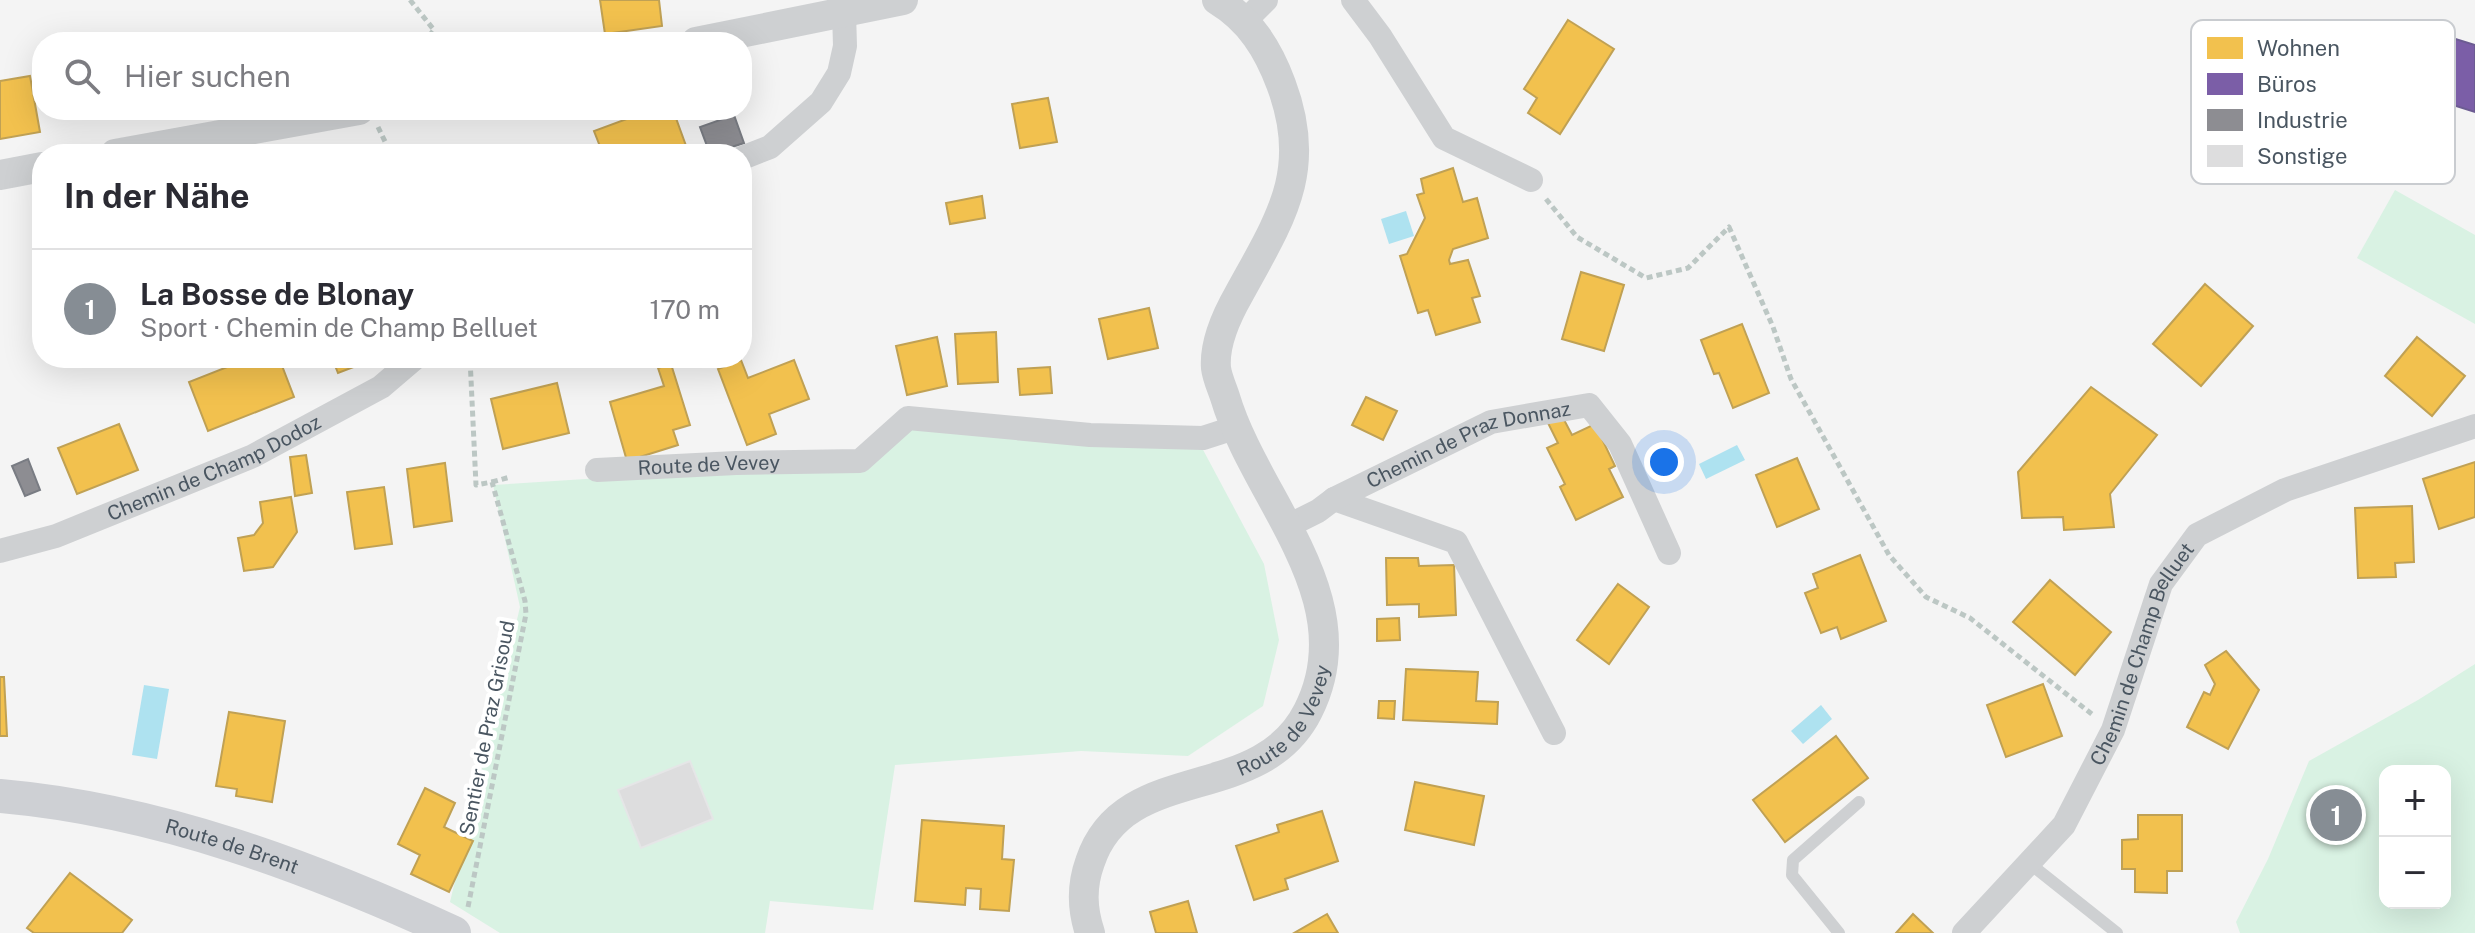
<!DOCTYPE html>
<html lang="de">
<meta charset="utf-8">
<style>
body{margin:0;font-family:"Public Sans",sans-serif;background:#f2f2f3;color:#2b2b33}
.controls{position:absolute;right:24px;bottom:24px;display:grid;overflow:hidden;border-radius:16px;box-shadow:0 8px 32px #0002}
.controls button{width:72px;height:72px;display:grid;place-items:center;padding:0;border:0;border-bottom:2px solid #e1e1e2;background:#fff;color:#2b2b33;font:40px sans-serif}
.you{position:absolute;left:1664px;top:462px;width:28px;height:28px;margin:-20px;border:6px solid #fff;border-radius:50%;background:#1a73e8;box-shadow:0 0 0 12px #1a73e833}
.badge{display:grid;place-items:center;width:52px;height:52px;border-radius:50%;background:#868d94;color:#fff;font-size:26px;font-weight:700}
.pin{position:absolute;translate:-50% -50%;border:4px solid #fff;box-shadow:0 2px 8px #0006}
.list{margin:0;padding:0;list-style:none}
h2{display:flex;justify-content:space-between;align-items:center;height:104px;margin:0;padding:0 32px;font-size:34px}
h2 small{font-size:26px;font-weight:400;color:#7c7c81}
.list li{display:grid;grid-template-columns:52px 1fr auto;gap:24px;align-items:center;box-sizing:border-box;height:120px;padding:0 32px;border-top:2px solid #e1e1e2}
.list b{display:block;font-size:30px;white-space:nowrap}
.list p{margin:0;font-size:26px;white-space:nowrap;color:#7c7c81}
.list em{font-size:26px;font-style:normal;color:#7c7c81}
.icon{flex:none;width:44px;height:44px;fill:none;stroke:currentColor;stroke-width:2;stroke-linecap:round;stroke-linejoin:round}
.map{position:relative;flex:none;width:2475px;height:933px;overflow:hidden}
.search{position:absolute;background:#fff;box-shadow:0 8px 32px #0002;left:32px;top:32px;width:720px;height:88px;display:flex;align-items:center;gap:20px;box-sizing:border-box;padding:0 28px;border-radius:32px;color:#7c7c81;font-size:30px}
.panel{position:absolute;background:#fff;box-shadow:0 8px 32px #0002;left:32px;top:144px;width:720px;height:224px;border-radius:32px}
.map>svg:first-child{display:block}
.green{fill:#d9f2e3;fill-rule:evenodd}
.water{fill:#aee2f0}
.homes{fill:#f2c14e;stroke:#c0a154;stroke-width:2}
.offices{fill:#7b5ea7;stroke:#6c5c92;stroke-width:2}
.industry{fill:#8d8d92;stroke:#797c83;stroke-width:2}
.building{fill:#ddddde;stroke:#e5e6e7;stroke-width:2}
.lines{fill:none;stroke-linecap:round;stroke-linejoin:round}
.path{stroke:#bcc7c4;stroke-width:5;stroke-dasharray:6 4;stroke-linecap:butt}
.service{stroke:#ced0d2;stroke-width:12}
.minor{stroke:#ced0d2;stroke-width:24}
.tertiary{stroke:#ced0d2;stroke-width:30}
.secondary{stroke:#ced0d4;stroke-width:34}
.labels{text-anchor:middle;stroke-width:8;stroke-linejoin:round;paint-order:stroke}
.street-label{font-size:20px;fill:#4a5661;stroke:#fff}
.key{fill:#fff;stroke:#c9ccd0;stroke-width:2}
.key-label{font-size:22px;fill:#4a5661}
</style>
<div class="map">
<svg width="2475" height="933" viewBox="0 0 2475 933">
<rect width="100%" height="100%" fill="#f4f4f4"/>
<g class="green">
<path d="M2395 190 2475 235V324L2357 258Z"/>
<path d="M886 428 1193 431 1264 564 1279 640 1263 706 1188 756 1081 751 895 765 873 910 770 901 765 933H500L450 902 520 607 493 485 851 462Z"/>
<path d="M2475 664V933H2240L2236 922 2268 859 2309 761 2418 700ZM2445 771V903H2385V771Z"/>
</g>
<g class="water">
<path d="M1406 211 1414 236 1389 244 1381 219Z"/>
<path d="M1737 445 1745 460 1706 479 1699 464Z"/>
<path d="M144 685 169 689 157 759 132 755Z"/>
<path d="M1821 705 1832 719 1803 744 1791 731Z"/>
</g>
<g class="homes">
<path d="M600 0H659L662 26 605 34Z"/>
<path d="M1568 20 1614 49 1560 134 1528 113 1537 98 1524 89Z"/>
<path d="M30 76 40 132 0 139V81Z"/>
<path d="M1048 98 1057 142 1020 148 1012 104Z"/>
<path d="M651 110H673L689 154H603L594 131Z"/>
<path d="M1453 168 1463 202 1477 198 1488 238 1453 249 1449 260 1450 264 1468 260 1480 296 1472 298 1480 322 1436 335 1428 310 1418 313 1400 256 1407 254 1425 218 1417 195 1424 193 1421 179Z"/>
<path d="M982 196 985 218 950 224 946 203Z"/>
<path d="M1581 272 1624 285 1604 351 1562 339Z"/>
<path d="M2205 284 2253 326 2201 386 2153 344Z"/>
<path d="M1149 308 1158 348 1108 359 1099 319Z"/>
<path d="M1742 324 1769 393 1733 408 1719 373 1714 374 1701 340Z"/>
<path d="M996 332 998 382 958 384 955 334Z"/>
<path d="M937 337 947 386 907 395 896 346Z"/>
<path d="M2417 337 2465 376 2432 416 2385 376Z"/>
<path d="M250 358H279L294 397 208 431 189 382Z"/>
<path d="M332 358H377L338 373Z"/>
<path d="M741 360 748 378 794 360 809 399 769 414 776 434 747 445 718 369Z"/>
<path d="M671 364 690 425 673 430 678 445 627 461 610 402 664 386 658 368Z"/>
<path d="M1050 367 1052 393 1020 395 1018 369Z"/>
<path d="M557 383 569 433 503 449 491 399Z"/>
<path d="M2091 387 2157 435 2110 494 2114 527 2064 530 2063 517 2022 518 2018 472Z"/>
<path d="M1366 397 1397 411 1383 440 1352 425Z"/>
<path d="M1562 416 1572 435 1595 424 1615 466 1609 469 1623 497 1576 520 1560 487 1565 484 1547 448 1558 443 1548 423Z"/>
<path d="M119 424 138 470 77 494 58 448Z"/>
<path d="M306 455 312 493 295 496 290 457Z"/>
<path d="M1797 458 1819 509 1777 527 1756 475Z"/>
<path d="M2475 462V517L2439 529 2423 479Z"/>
<path d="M445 463 452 521 414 527 407 469Z"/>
<path d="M384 487 392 544 355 549 347 492Z"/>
<path d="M291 497 297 532 273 567 244 571 238 538 254 535 263 523 260 502Z"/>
<path d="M2412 506 2414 562 2395 563 2396 577 2358 578 2355 508Z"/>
<path d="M1860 555 1886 621 1841 639 1837 627 1821 633 1805 593 1818 588 1813 574Z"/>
<path d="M1386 558H1418L1419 566 1454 565 1456 615 1419 617V604L1387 605Z"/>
<path d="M2050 580 2111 632 2075 675 2013 622Z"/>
<path d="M1618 584 1649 607 1609 664 1577 640Z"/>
<path d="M1399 618 1400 640 1377 641V619Z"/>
<path d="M2226 651 2259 690 2228 749 2187 727 2204 692 2210 695 2215 684 2205 665Z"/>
<path d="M1406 669 1478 672 1476 701 1498 702 1497 724 1403 720Z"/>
<path d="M0 677H4L7 736H0Z"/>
<path d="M2043 684 2062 736 2006 757 1987 705Z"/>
<path d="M1379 701H1395L1394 719 1378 718Z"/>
<path d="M229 712 285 721 272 802 236 796 237 789 216 786Z"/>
<path d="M1836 736 1868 778 1785 842 1753 800Z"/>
<path d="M1415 782 1484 796 1474 845 1405 830Z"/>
<path d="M425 788 455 803 444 827 473 841 449 892 411 874 420 855 398 844Z"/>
<path d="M1322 811 1338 861 1285 879 1288 889 1254 900 1236 846 1279 832 1277 825Z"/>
<path d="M2138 815H2182V871H2167V893L2135 892V869H2122V840L2138 839Z"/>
<path d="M922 820 1004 826 1002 859 1014 860 1009 911 980 909 981 889 966 888 965 905 915 901Z"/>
<path d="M70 873 132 920 122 933H34L27 928Z"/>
<path d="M1188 901 1197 933H1156L1150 912Z"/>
<path d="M1327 914 1338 933H1294Z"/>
<path d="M1913 914 1933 933H1896Z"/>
</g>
<path class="offices" d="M2449 37 2475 45V112L2431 98Z"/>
<g class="industry">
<path d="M734 115 744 143 710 154 700 127Z"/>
<path d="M28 459 40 490 25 496 12 466Z"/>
</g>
<path class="building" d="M690 761 713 819 641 848 618 790Z"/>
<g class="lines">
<g class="path">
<path d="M410 0 434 30 424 42"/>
<path d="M378 127 391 154"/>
<path d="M1546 199 1577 237 1646 278 1688 268 1729 227 1773 327 1791 379 1889 555 1926 597 1970 618 2093 715"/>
<path d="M492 482 510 477"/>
<path d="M468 907 526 614 525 601 492 482 476 485 470 358"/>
</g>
<g class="service">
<path d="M2029 863 2117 933"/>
<path d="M1839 933 1792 875 1793 860 1859 802"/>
</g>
<g class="minor">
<path d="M1353 0 1380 36 1444 138 1531 180"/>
<path d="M1245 21 1266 0"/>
<path d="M742 158 770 147 821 102 839 73 845 46 844 12"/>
<path id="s1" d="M597 470 736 463 860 461 908 418 1090 435 1203 438 1234 428"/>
<path d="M1334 499 1456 542 1554 733"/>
<path id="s2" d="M1288 526 1318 511 1334 499 1491 422 1589 405 1620 444 1669 553"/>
<path id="s3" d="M0 551 56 536 253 456 381 387 415 358"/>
<path id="s4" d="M1964 933 2064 825 2113 730 2161 584 2197 535 2285 490 2475 426"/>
</g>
<g class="tertiary">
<path d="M696 42 903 0"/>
<path d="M115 154 359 110"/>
<path d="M0 175 42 167"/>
<path id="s5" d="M1090 933C1082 909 1081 887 1090 862 1124 759 1260 807 1308 711 1365 599 1255 499 1225 397 1222 388 1217 377 1216 368 1214 343 1227 315 1239 294 1280 219 1314 171 1281 84 1268 49 1250 20 1217 0"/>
</g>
<path class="secondary" id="s6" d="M0 796C159 810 310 867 454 933"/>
</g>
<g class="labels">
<g class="street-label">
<text dy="7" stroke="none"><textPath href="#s2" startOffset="200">Chemin de Praz Donnaz</textPath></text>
<text dy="7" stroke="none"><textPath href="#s1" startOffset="112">Route de Vevey</textPath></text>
<text dy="7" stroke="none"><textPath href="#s3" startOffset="230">Chemin de Champ Dodoz</textPath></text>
<text dy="7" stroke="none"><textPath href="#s4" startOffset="336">Chemin de Champ Belluet</textPath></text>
<text dy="7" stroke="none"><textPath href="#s5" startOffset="326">Route de Vevey</textPath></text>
<text transform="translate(487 728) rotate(-79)" y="7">Sentier de Praz Grisoud</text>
<text dy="7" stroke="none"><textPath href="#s6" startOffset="238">Route de Brent</textPath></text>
</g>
</g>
<rect x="2191" y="20" width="264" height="164" rx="12" class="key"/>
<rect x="2207" y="37" width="36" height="22" fill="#f2c14e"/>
<rect x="2207" y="73" width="36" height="22" fill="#7b5ea7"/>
<rect x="2207" y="109" width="36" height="22" fill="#8d8d92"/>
<rect x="2207" y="145" width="36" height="22" fill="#ddddde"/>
<g class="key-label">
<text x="2257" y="56">Wohnen</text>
<text x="2257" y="92">Büros</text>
<text x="2257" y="128">Industrie</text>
<text x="2257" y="164">Sonstige</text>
</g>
</svg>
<div class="controls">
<button>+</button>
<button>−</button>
</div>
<div class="you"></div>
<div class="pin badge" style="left:2336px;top:815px">1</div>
<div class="search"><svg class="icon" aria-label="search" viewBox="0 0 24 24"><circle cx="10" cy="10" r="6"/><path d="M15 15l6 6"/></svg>Hier suchen</div>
<section class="panel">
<h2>In der Nähe<small></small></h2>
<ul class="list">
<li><span class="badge">1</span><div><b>La Bosse de Blonay</b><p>Sport · Chemin de Champ Belluet</p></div><em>170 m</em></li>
</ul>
</section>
</div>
